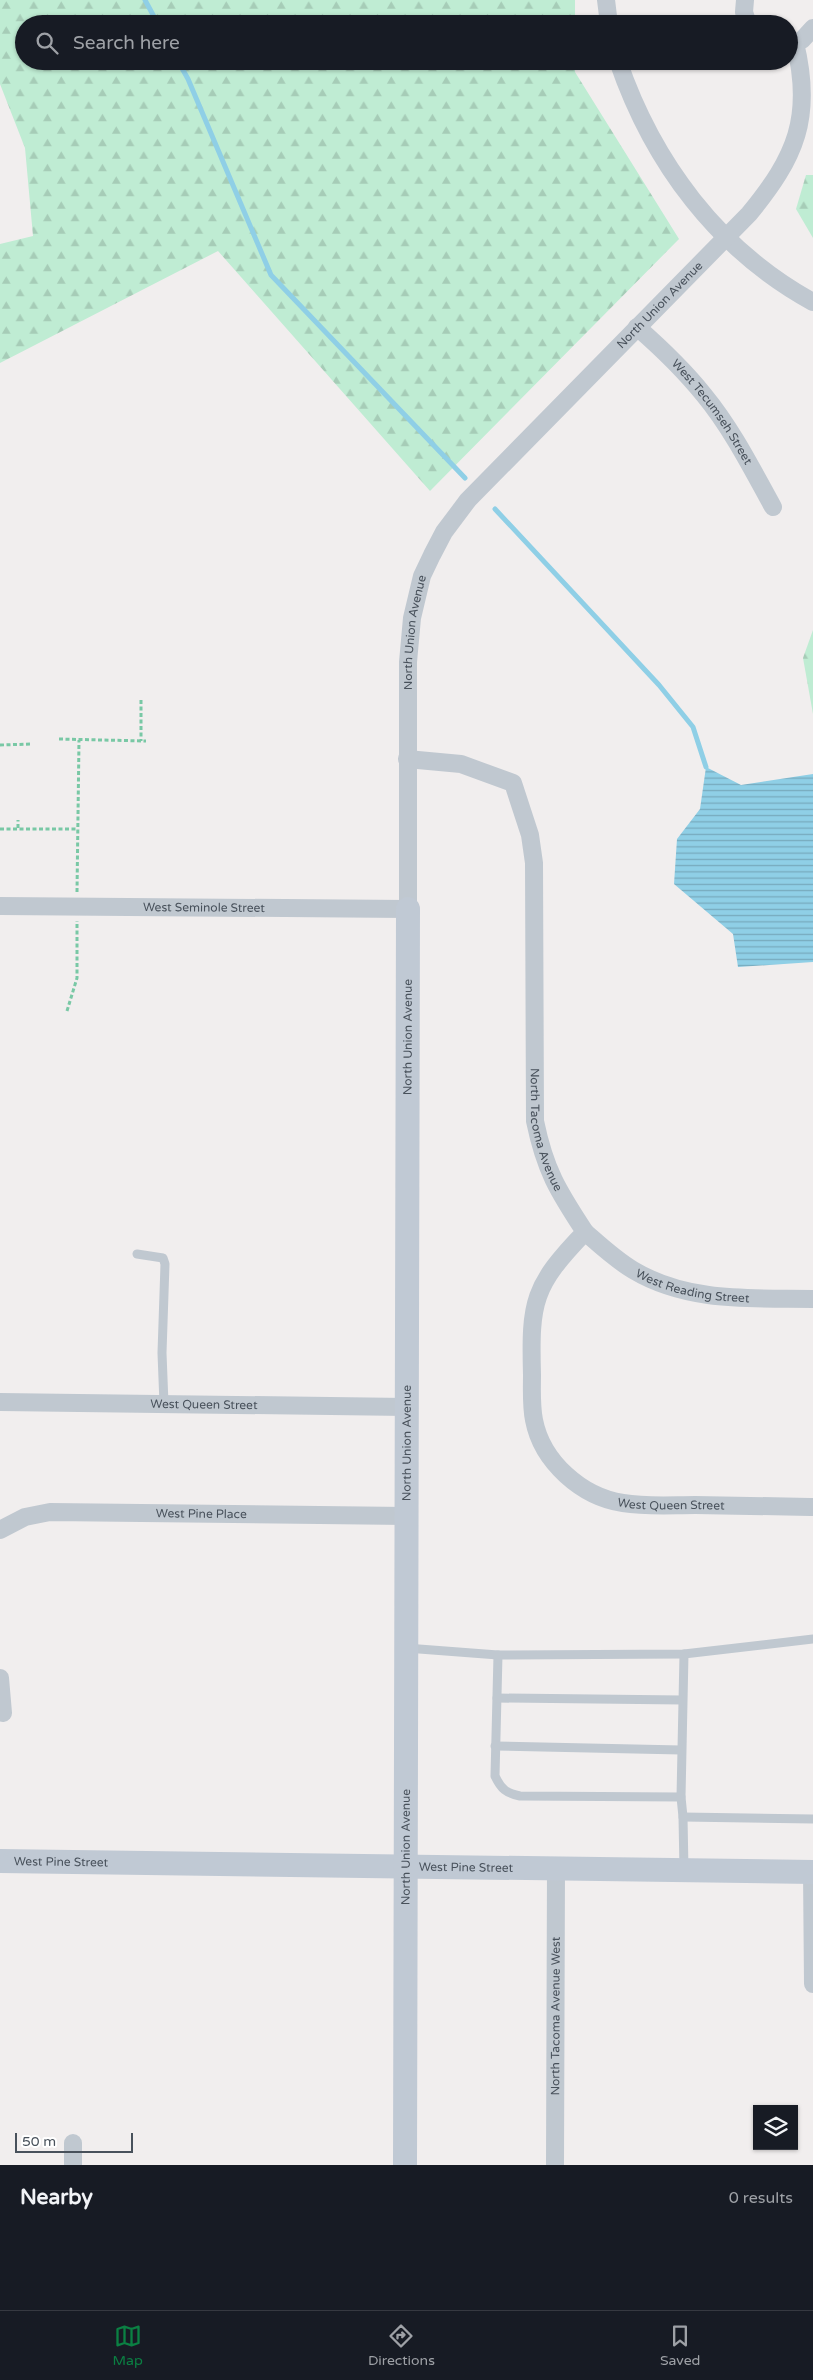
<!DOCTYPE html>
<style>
body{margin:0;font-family:"Varela Round",sans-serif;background:#20242c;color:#f1f3f6}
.controls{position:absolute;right:15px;bottom:15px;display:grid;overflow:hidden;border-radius:0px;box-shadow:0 1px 4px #0004}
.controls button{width:45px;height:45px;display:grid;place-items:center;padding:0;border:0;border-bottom:1px solid #363941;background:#171b24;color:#f1f3f6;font:25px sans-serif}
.scale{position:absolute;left:15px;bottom:12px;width:118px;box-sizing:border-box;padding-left:5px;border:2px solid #48515b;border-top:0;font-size:14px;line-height:18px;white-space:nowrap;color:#48515b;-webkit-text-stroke:4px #fff;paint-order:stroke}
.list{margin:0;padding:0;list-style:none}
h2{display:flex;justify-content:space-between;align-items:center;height:65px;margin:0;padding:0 20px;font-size:21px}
h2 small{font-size:16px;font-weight:400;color:#9ea1a6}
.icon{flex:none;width:28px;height:28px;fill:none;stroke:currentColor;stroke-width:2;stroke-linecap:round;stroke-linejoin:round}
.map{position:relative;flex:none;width:813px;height:2165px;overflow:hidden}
.search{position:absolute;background:#171b24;box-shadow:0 1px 4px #0004;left:15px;right:15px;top:15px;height:55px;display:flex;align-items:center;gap:12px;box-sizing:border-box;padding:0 18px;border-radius:28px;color:#9ea1a6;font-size:19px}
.sheet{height:145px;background:#171b24}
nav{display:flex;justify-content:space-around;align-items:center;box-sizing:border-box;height:70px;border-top:1px solid #363941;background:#171b24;font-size:14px;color:#9ea1a6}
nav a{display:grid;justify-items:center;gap:2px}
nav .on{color:#0b8043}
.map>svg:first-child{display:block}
.forest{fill:url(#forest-firs)}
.water{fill:url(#water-rules)}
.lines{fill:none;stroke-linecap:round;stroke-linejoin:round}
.stream{stroke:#8fcfe6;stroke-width:5}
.path{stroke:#79c8a5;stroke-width:3;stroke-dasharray:4 2.5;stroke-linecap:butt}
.lane{stroke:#c0c8d0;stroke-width:9}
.street{stroke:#c0c8d0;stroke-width:18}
.secondary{stroke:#c0c9d4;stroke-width:24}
.labels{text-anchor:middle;stroke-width:4;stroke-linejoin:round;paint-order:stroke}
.street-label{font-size:12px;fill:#48515b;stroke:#fff}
</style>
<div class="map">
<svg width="813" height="2165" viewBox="0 0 813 2165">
<defs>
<pattern id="forest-firs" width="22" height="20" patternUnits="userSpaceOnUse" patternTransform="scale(1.25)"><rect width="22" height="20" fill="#bfecd3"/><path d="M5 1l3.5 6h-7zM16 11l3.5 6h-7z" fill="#a6ccb7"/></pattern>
<pattern id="water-rules" width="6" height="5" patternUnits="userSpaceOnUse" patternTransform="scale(1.25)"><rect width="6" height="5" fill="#8fcfe6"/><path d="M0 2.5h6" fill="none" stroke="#77aabd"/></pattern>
</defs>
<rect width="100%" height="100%" fill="#f1eeee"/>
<g class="forest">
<path d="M0 0H575V24H24V61H575V72L679 239 430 491 218 251 0 363V244L33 236 25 148 0 84Z"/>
<path d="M806 175H813V238L796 209Z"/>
<path d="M813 630V714L803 658Z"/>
</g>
<path class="water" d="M706 767 741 785 813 774V962L738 967 733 934 674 884 677 839 700 809Z"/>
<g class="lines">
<g class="stream">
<path d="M145 0 158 24"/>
<path d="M178 61 188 79 271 275 465 478"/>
<path d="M495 509 659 685 693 727 706 767"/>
</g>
<g class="path">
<path d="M141 700V741"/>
<path d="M59 739 146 741"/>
<path d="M0 745 32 744"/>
<path d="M18 828V820"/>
<path d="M0 829H78"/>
<path d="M77 892 79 740"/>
<path d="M67 1011 77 978V921"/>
</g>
<g class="lane">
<path d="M137 1254 163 1258 165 1264 162 1353 164 1404"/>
<path d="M406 1648 498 1655 684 1654 813 1639"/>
<path d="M498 1655 495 1776C501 1789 506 1793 520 1796L681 1797 683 1817 684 1870"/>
<path d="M497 1698 682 1700"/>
<path d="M495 1746 681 1750"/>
<path d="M681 1797 684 1654"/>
<path d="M683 1817 813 1819"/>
</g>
<g class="street">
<path d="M606 0 609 24"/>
<path d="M745 0 744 12 748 24"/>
<path d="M789 44 802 40 813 28"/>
<path d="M618 61C653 163 718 250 813 302"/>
<path id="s1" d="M637 327C661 348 684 370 704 395 732 429 752 469 773 507"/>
<path id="s2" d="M407 759 461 764 513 783 530 835 534 863 535 1121C545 1170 558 1191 585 1232 533 1286 530 1301 532 1375 532 1390 531 1405 534 1420 542 1462 582 1497 623 1503 647 1507 672 1505 695 1505 735 1506 774 1506 813 1507"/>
<path id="s3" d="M0 906 408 909V662L412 618 422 576 432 555 444 532 468 500 749 214C796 157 813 117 795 43"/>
<path id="s4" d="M585 1232C601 1246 616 1260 633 1270 688 1303 752 1298 813 1299"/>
<path id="s5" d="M0 1402 407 1407"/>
<path id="s6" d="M0 1530 25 1517 50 1512 407 1516"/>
<path d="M0 1678 3 1713"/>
<path d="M812 1872 813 1984"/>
<path d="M73 2165V2143"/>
<path id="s7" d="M555 2165 556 1868"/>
</g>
<g class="secondary">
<path id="s8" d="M0 1861 813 1872"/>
<path id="s9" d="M405 2165 408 909"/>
</g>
</g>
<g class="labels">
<g class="street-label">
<text dy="4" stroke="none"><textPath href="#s3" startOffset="1105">North Union Avenue</textPath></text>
<text dy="4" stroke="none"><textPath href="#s1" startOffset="114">West Tecumseh Street</textPath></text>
<text dy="4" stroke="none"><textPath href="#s3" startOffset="685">North Union Avenue</textPath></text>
<text dy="4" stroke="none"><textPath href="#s3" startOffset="204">West Seminole Street</textPath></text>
<text dy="4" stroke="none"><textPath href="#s9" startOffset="1128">North Union Avenue</textPath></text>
<text dy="4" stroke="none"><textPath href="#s2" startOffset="461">North Tacoma Avenue</textPath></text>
<text dy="4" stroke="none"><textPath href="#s4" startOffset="124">West Reading Street</textPath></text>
<text dy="4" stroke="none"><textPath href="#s5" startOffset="204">West Queen Street</textPath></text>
<text dy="4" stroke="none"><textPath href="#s9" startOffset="722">North Union Avenue</textPath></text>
<text dy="4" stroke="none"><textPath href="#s2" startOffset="955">West Queen Street</textPath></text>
<text dy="4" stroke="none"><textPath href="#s6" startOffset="205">West Pine Place</textPath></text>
<text dy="4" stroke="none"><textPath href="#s9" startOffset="318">North Union Avenue</textPath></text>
<text dy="4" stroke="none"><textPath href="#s8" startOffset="61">West Pine Street</textPath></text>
<text dy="4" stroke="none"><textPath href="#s8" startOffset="466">West Pine Street</textPath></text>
<text dy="4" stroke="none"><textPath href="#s7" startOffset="149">North Tacoma Avenue West</textPath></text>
</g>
</g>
</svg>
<div class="controls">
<button><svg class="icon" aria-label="layers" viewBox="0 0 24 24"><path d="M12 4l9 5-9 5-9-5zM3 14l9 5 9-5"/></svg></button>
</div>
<div class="scale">50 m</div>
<div class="search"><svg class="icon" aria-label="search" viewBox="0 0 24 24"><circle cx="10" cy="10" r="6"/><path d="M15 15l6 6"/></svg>Search here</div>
</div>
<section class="sheet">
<h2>Nearby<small>0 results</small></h2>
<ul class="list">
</ul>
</section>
<nav>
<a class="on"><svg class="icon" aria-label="map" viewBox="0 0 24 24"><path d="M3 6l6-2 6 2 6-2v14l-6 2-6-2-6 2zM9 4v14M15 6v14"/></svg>Map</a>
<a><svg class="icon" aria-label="directions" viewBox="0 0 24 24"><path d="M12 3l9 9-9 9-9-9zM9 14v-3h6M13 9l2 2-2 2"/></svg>Directions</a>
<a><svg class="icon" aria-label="saved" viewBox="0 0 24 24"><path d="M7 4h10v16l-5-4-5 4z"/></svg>Saved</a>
</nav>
